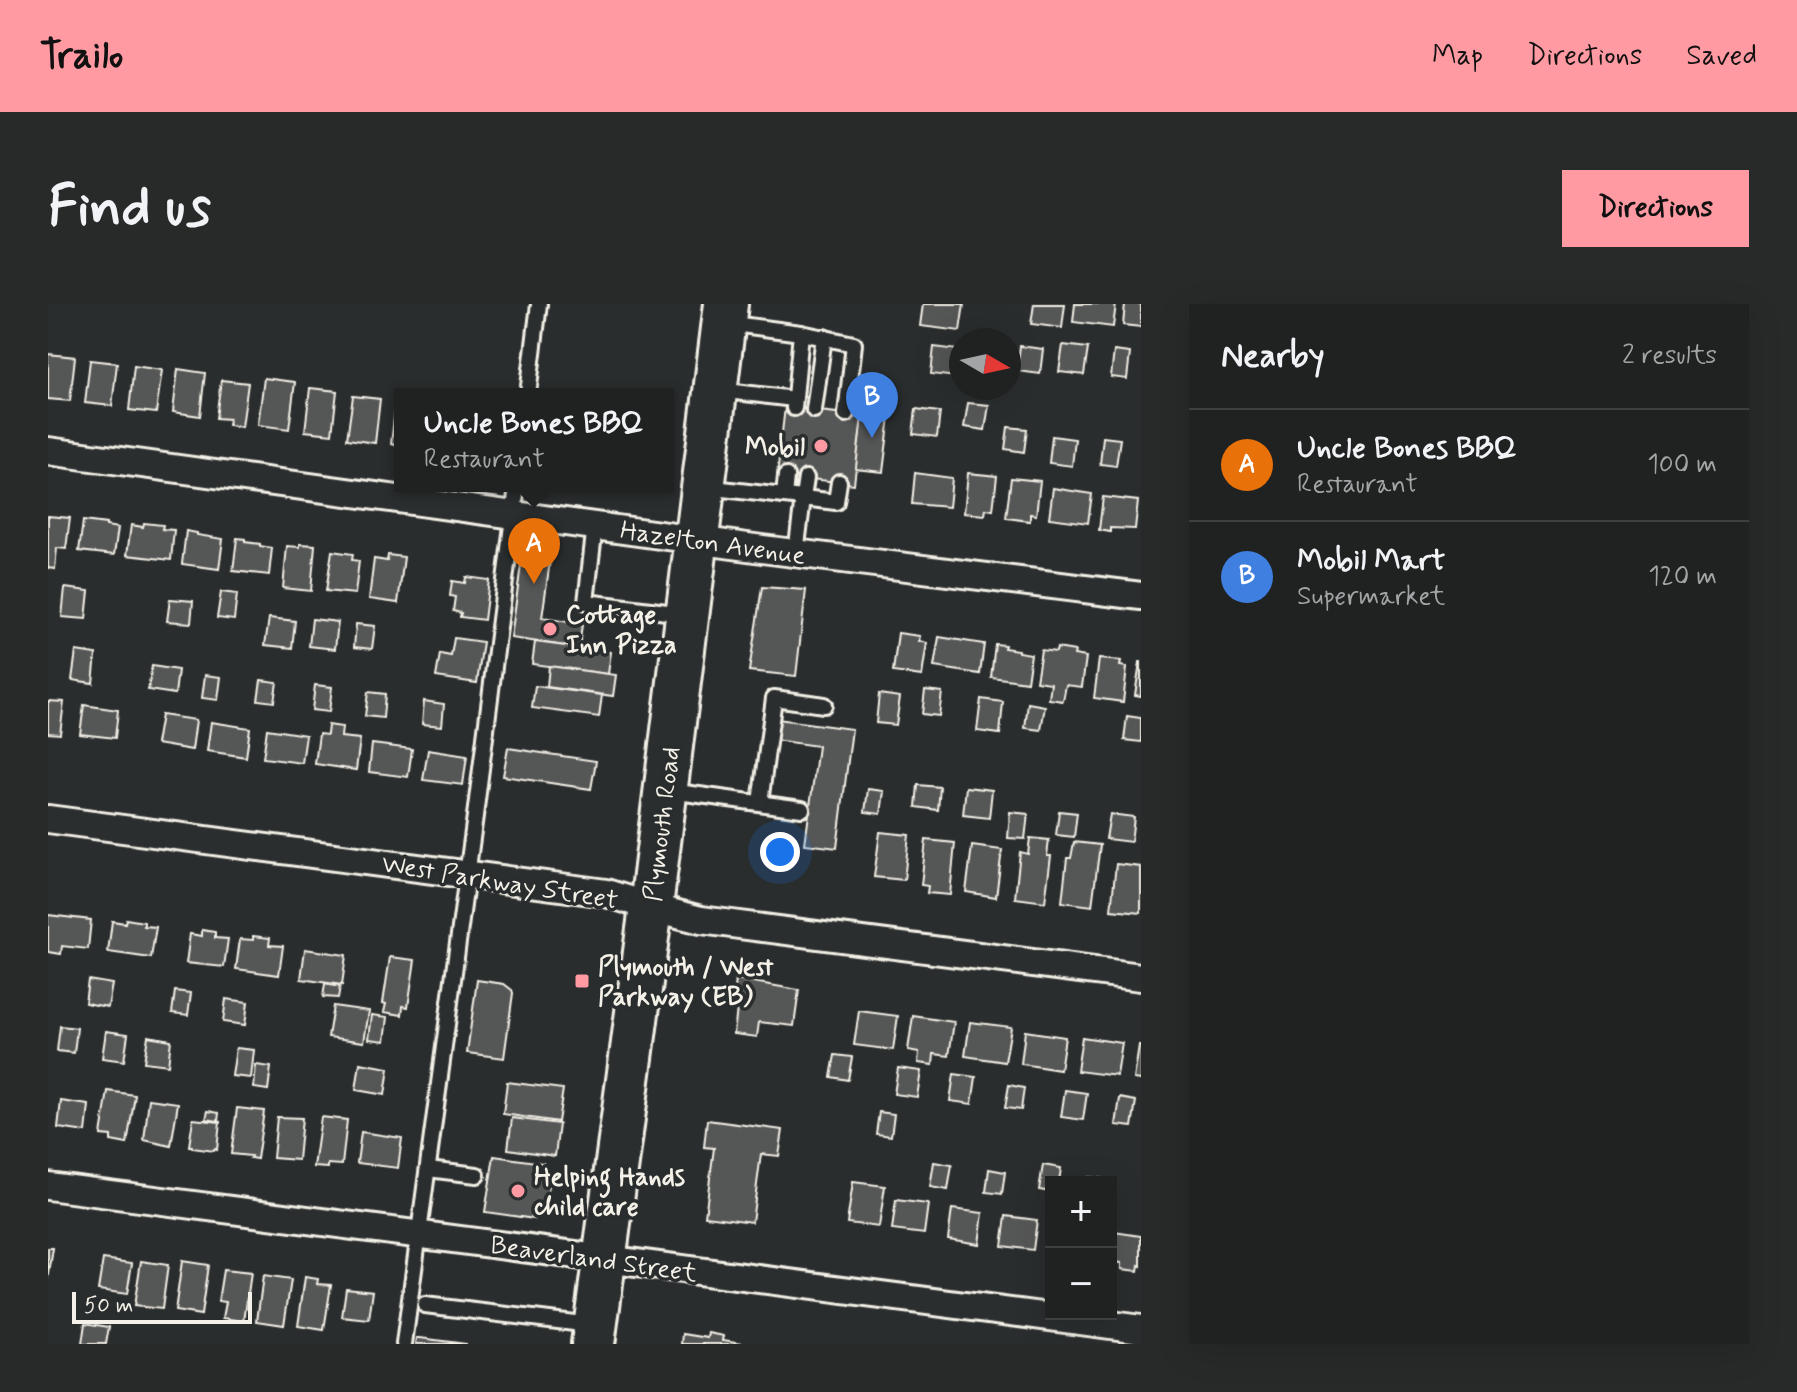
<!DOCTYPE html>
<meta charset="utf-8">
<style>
body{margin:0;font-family:Mynerve,sans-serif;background:#282a2a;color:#f1f3f6}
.controls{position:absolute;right:24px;bottom:24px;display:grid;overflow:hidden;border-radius:0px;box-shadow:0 8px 32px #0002}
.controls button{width:72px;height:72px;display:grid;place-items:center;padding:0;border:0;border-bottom:2px solid #3d3f40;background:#202222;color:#f1f3f6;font:40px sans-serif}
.compass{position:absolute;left:901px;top:24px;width:72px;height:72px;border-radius:50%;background:#202222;box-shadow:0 8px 32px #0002;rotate:99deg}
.scale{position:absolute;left:24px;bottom:20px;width:180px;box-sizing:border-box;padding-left:8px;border:4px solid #f4f1e8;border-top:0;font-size:22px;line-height:28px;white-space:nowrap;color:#f4f1e8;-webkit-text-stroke:6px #2a2d2e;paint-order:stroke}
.you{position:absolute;left:732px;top:548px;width:28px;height:28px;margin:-20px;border:6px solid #fff;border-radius:50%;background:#1a73e8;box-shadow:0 0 0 12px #1a73e833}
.badge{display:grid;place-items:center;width:52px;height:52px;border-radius:50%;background:#ff9aa2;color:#fff;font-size:26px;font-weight:700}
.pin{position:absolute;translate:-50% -66px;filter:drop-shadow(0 2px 4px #0008)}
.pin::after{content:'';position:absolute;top:42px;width:28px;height:24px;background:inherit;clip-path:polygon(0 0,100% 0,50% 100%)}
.popup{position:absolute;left:346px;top:84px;width:280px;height:104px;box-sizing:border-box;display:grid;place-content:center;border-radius:0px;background:#202222;filter:drop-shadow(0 2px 6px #0005);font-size:26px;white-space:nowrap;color:#a2a4a5}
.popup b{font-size:30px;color:#f1f3f6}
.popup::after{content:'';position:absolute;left:50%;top:100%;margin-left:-16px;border:16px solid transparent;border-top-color:#202222}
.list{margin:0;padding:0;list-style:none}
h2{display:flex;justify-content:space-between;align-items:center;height:104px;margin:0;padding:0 32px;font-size:34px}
h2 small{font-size:26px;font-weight:400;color:#a2a4a5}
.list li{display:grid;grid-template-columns:52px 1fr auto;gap:24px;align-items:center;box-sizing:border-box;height:112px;padding:0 32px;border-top:2px solid #3d3f40}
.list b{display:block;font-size:30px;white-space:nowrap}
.list p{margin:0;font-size:26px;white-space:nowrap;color:#a2a4a5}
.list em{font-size:26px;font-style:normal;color:#a2a4a5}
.map{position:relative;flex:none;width:1093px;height:1040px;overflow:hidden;border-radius:0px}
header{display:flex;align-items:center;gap:48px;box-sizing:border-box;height:112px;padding:0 40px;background:#ff9aa2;color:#111}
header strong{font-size:38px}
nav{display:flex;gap:44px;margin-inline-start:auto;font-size:28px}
.intro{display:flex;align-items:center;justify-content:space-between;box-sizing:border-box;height:192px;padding:0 48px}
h1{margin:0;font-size:56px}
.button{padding:20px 36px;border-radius:0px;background:#ff9aa2;color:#111;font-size:28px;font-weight:700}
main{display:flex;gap:48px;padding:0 48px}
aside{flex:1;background:#202222;border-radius:0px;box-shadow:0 8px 32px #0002}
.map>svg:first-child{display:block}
.building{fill:#555756;stroke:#f4f1e8;stroke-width:2}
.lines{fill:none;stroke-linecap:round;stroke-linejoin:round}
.service-casing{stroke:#f4f1e8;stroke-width:20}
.minor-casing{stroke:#f4f1e8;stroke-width:32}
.primary-casing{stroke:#f4f1e8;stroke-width:48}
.service{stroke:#2a2d2e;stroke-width:14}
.minor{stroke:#2a2d2e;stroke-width:26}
.primary{stroke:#2a2d2e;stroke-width:42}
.poi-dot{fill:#ff9aa2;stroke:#2a2d2e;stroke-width:3}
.labels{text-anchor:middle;stroke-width:7;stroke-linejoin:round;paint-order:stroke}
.poi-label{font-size:26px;font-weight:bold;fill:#f4f1e8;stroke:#2a2d2e;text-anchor:start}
.street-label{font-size:26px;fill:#f4f1e8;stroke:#2a2d2e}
</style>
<header>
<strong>Trailo</strong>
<nav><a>Map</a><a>Directions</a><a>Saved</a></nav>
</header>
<div class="intro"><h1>Find us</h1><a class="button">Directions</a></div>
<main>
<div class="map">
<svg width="1093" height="1040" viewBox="0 0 1093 1040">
<rect width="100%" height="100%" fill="#2a2d2e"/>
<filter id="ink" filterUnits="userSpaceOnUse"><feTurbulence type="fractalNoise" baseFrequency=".0125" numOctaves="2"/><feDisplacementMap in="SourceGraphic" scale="16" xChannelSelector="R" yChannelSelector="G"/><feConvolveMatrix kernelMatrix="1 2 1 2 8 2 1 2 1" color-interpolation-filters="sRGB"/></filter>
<g filter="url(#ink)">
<g class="building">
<path d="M875 0H916L912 27 872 22Z"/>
<path d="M986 0H1017L1014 24 983 20Z"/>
<path d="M1027 0H1068L1065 23 1025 18Z"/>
<path d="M1077 0H1093V23L1075 21Z"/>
<path d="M1015 41 1040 44 1036 71 1011 68Z"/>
<path d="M972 42 995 45 992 70 969 67Z"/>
<path d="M886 43 911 46 908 73 883 70Z"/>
<path d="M1066 47 1082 49 1079 75 1063 73Z"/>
<path d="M0 50 27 53 22 97 0 95Z"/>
<path d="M42 56 69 59 64 102 37 99Z"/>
<path d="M86 62 114 66 108 109 81 106Z"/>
<path d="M130 65 157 69 152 112 125 108Z"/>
<path d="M216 74 247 78 241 125 210 121Z"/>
<path d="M173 76 200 79 194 123 180 121 181 115 168 114Z"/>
<path d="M262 84 289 87 284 130 257 127Z"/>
<path d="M305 92 332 95 327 139 299 135Z"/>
<path d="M816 94 844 97 835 168 807 165Z"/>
<path d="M348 97 352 98V142L343 140Z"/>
<path d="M920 99 941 101 937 126 916 123Z"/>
<path d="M737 103 814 112 806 180 729 171Z"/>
<path d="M868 105 892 108 889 133 865 130Z"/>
<path d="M960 123 979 125 976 148 957 145Z"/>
<path d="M1004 132 1027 135 1024 162 1001 159Z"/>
<path d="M1055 133 1072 135 1068 162 1052 160Z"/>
<path d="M867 169 904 174 901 203 864 200Z"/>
<path d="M920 169 949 172 945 206 938 205 937 211 916 209Z"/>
<path d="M963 174 992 177 988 211 982 210V217L958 214Z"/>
<path d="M1005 184 1044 190 1040 219 1001 214Z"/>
<path d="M1055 193 1090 197 1087 225 1062 224V228L1051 226Z"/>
<path d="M0 212 22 214 18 245 9 244 7 265 0 264Z"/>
<path d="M35 217 58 220V222L70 224 66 251 31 247Z"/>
<path d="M96 219 115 221 114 225 126 226 123 256 79 251 83 221 95 223Z"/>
<path d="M138 227 149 229V231L175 235 171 265 134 260Z"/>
<path d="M189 234 197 235V238L212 240V242L224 244 221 271 185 267Z"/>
<path d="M252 240 267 241 263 287 235 284 239 242 252 243Z"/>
<path d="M475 246 503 250 494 314 534 320 531 344 463 334Z"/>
<path d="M284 247 305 250 304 256 311 257 307 290 278 287Z"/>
<path d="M340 251 356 253 350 299 321 295 326 255 339 257Z"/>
<path d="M418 273 441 276 436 316 412 313 413 309 405 307 407 293 402 292 404 277 417 279Z"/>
<path d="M714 283 758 286 748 372 701 367Z"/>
<path d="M17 284 41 287 38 315 14 313Z"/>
<path d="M173 288 189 290 186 316 169 314Z"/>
<path d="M122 295 145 297 143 319 119 317Z"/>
<path d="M221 314 247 317 244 344 217 341Z"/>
<path d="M264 315 290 318 287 345 261 342Z"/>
<path d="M308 320 327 322 324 345 306 343Z"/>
<path d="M850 329 872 332 871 337 879 339 874 372 845 368Z"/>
<path d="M891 333 936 340 932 370 886 363Z"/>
<path d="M406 334 435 338 429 379 388 373 392 350 403 352Z"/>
<path d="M487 338 563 348 560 370 484 360Z"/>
<path d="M947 340 957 341 956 344 970 346V348L983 350 979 378 943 373Z"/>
<path d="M1009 344 1027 347 1026 351 1038 353 1034 383 1018 381 1015 397 1001 395 1003 379 988 377 993 346 1008 348Z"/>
<path d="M28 347 48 350 45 379 24 376Z"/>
<path d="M1051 355 1073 357 1072 362 1079 363 1075 398 1046 394Z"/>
<path d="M1092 358H1093V392L1087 391Z"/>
<path d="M104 362 130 366 127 390 100 386Z"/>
<path d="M501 362 568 371 565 392 499 383Z"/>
<path d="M157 371 173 373 170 396 154 394Z"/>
<path d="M213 376 229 378 226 398 210 396Z"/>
<path d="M267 381 284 383 281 408 264 406Z"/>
<path d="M487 382 554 391 551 413 484 404Z"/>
<path d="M877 386 894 388 891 412 874 410Z"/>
<path d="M320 388 337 390 335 414 317 412Z"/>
<path d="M831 390 852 393 848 421 828 419Z"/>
<path d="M933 395 955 398 952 430 929 427Z"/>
<path d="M0 397 16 398 12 430 0 429Z"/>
<path d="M376 397 396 400 394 422 374 420Z"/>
<path d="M980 399 997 402 993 426 977 424Z"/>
<path d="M36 401 70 406 67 434 32 430Z"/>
<path d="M113 411 148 416 144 446 108 440Z"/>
<path d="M1079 412 1093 414V438L1076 436Z"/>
<path d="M729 415 804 425 789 544 757 540 770 442 726 436Z"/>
<path d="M163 418 202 424 198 453 159 447Z"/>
<path d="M280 421 294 423 293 433 312 435 308 466 267 460 271 430 279 431Z"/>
<path d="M219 425 258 431 254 459 215 454Z"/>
<path d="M324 440 364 445 360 473 321 468Z"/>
<path d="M460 444 548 457 543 485 455 472Z"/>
<path d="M380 446 419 452 415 481 375 476Z"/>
<path d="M870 481 892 483 890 506 868 503Z"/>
<path d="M918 483 944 486 941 514 915 511Z"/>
<path d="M820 485 836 487 833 510 817 508Z"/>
<path d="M1011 507 1029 509 1026 533 1008 531Z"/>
<path d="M962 508 980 510 977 535 960 534Z"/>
<path d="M1062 510 1086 513 1083 538 1058 535Z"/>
<path d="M832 528 861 531 856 576 826 573Z"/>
<path d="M982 534 1001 536 999 552H1003L997 598 967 594 972 548 980 550Z"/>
<path d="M878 536 907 539 902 591 879 589 880 582 873 581Z"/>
<path d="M1026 538 1052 541 1044 602 1014 598 1019 554H1023Z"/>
<path d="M924 542 954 546 948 593 918 588Z"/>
<path d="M1068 560 1093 563V609L1063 606Z"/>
<path d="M0 611 43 616 40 645 14 642 13 650 0 648Z"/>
<path d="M78 615 96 618V622L108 623 103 654 60 648 64 617 77 619Z"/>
<path d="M154 626 167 628V634L180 635 176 663 138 659 142 630 154 632Z"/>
<path d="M205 632 222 634 221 641 235 642 231 671 188 665 192 635 205 636Z"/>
<path d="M257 645 298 651 294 681 253 675Z"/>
<path d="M342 653 367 656 360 703 355 702 354 711 336 708 338 700 335 699Z"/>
<path d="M688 675 751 686 746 722 711 718 709 733 686 730 689 704 685 703Z"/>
<path d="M40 676 64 680 60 703 37 699Z"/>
<path d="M429 676 456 680 464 686 465 689 456 754 419 749Z"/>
<path d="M277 680 292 683 290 694 275 693Z"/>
<path d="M127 687 143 689 140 711 124 709Z"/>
<path d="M178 695 200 698 197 721 175 718Z"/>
<path d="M285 702 321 707 316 738 280 733Z"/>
<path d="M811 707 850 712 845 746 806 741Z"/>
<path d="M324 711 340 713 337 737 321 735Z"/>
<path d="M865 712 906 718 901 752 886 750 885 761 870 759 871 748 860 746Z"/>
<path d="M922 718 963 723 957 758 917 752Z"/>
<path d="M12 722 29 724 26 749 9 747Z"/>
<path d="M58 727 80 730 76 757 54 754Z"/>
<path d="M977 727 1017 733 1012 766 973 760Z"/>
<path d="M100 732 123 736 120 761 96 758Z"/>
<path d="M1034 733 1074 739 1069 772 1029 767Z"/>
<path d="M1091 742H1093V776L1086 775Z"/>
<path d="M188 744 206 746 203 774 184 772Z"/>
<path d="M787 751 804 753 800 776 783 773Z"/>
<path d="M312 759 341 764 337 791 308 786Z"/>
<path d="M208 761 223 763 220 786 206 784Z"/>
<path d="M850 764 873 767 869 793 846 790Z"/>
<path d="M906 770 928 773 924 800 902 797Z"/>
<path d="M459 778 515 785 510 818 455 810Z"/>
<path d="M961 781 976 784 973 806 957 804Z"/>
<path d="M1017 786 1039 789 1035 816 1013 813Z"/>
<path d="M60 787 87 791 79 840 63 837V832L53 831Z"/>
<path d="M1072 794 1088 797 1084 823 1068 821Z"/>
<path d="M101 795 130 799 123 842 96 836Z"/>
<path d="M13 797 41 801 38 828 10 824Z"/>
<path d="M189 804 216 807 209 855 202 854 203 852 183 850Z"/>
<path d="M160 807 171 809 170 817 158 815Z"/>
<path d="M831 808 846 810 843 832 828 830Z"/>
<path d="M229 813 254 814 250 856 225 854Z"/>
<path d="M273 813 299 816 294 861 280 860V864L266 863Z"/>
<path d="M464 814 511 820 507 852 460 845Z"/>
<path d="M145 815 172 818 169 846 167 845 166 847 144 844V842H141Z"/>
<path d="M659 816 735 826 731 852 713 850 704 918 657 912 666 844 656 843Z"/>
<path d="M313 828 354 834 350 864 309 859Z"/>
<path d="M446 852 495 859 493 873 502 874 498 902 489 901 487 915 437 908Z"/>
<path d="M886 858 904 861 900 886 882 883Z"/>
<path d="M995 861 1013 864 1011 878H1003V888L991 886Z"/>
<path d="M941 865 957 868 954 890 938 888Z"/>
<path d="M1040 873 1066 876 1063 895V878H1039Z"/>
<path d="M805 878 837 882 831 923 799 919Z"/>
<path d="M848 896 880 900 876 930 844 926Z"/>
<path d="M904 905 935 909 931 940 900 935Z"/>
<path d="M958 912 989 916 985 946 954 942Z"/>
<path d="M1066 928 1093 932V962L1091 961 1090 967 1074 965V959L1063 958Z"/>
<path d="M0 944H5L0 977Z"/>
<path d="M55 955 84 959 79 990 50 986Z"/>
<path d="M93 957 120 961 114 1005 86 1002Z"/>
<path d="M134 957 160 961 153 1011 127 1007Z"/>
<path d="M175 966 203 969 196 1017 175 1014 178 998 170 997Z"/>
<path d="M215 972 243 976 236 1021 209 1017Z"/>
<path d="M257 973 270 975 269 980 283 981 276 1026 250 1022Z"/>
<path d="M298 984 325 987 321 1016 294 1013Z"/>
<path d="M37 1019 61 1023 58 1040H34Z"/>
<path d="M661 1029 676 1032 675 1036 701 1040H634L635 1030 660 1034Z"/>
<path d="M369 1034H372L418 1040H368Z"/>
</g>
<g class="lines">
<g class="service-casing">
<g id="service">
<path d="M678 19 753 29 746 104"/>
<path d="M753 29 806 40 798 110"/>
<path d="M671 86 746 95"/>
<path d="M480 90 491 0"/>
<path d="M766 106 776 33"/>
<path d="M738 172 736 192 755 194 748 249"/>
<path d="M758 174 755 194 788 198 791 178"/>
<path d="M657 183 736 192"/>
<path d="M547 221 538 298 635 310"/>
<path d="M622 487 754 505"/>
<path d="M712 499 726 394 776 401"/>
<path d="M380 865 429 871"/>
<path d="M377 1001 543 1021"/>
<path d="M356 1040 427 512 469 182"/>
</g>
</g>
<g class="minor-casing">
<g id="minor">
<path d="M0 147 714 245 1093 292"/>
<path d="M0 515 558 589 603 603 653 616 1093 673"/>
<path d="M0 882 1093 1025"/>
</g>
</g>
<g class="primary-casing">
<path id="primary" d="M545 1040 603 603 678 0"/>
</g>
<use href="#service" class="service"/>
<use href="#minor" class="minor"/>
<use href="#primary" class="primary"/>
</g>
</g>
<g class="poi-dot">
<circle cx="773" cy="142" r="8"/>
<circle cx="502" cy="325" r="8"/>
<rect x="526" y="669" width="16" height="16" rx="4"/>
<circle cx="470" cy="887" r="8"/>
</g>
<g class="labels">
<g class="poi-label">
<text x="757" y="151" text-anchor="end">Mobil</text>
<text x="518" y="319">Cottage<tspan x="518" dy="30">Inn Pizza</tspan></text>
<text x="550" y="671">Plymouth / West<tspan x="550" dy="30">Parkway (EB)</tspan></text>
<text x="486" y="881">Helping Hands<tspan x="486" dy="30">child care</tspan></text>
</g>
<g class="street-label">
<text transform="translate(665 238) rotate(8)" y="9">Hazelton Avenue</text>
<text transform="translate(613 520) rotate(-83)" y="9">Plymouth Road</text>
<text transform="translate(452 577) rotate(9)" y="9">West Parkway Street</text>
<text transform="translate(546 954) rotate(8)" y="9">Beaverland Street</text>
</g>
</g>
</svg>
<div class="controls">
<button>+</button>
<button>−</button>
</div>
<svg class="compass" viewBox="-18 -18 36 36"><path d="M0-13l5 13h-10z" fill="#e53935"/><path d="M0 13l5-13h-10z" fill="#a2a4a5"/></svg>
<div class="scale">50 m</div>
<div class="you"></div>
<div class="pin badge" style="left:486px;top:280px;background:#e8710a">A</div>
<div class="popup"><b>Uncle Bones BBQ</b>Restaurant</div>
<div class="pin badge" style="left:824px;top:134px;background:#3f7fe0">B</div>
</div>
<aside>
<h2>Nearby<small>2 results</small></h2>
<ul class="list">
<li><span class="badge" style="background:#e8710a">A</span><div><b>Uncle Bones BBQ</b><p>Restaurant</p></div><em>100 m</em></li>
<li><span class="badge" style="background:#3f7fe0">B</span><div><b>Mobil Mart</b><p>Supermarket</p></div><em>120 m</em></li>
</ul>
</aside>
</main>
